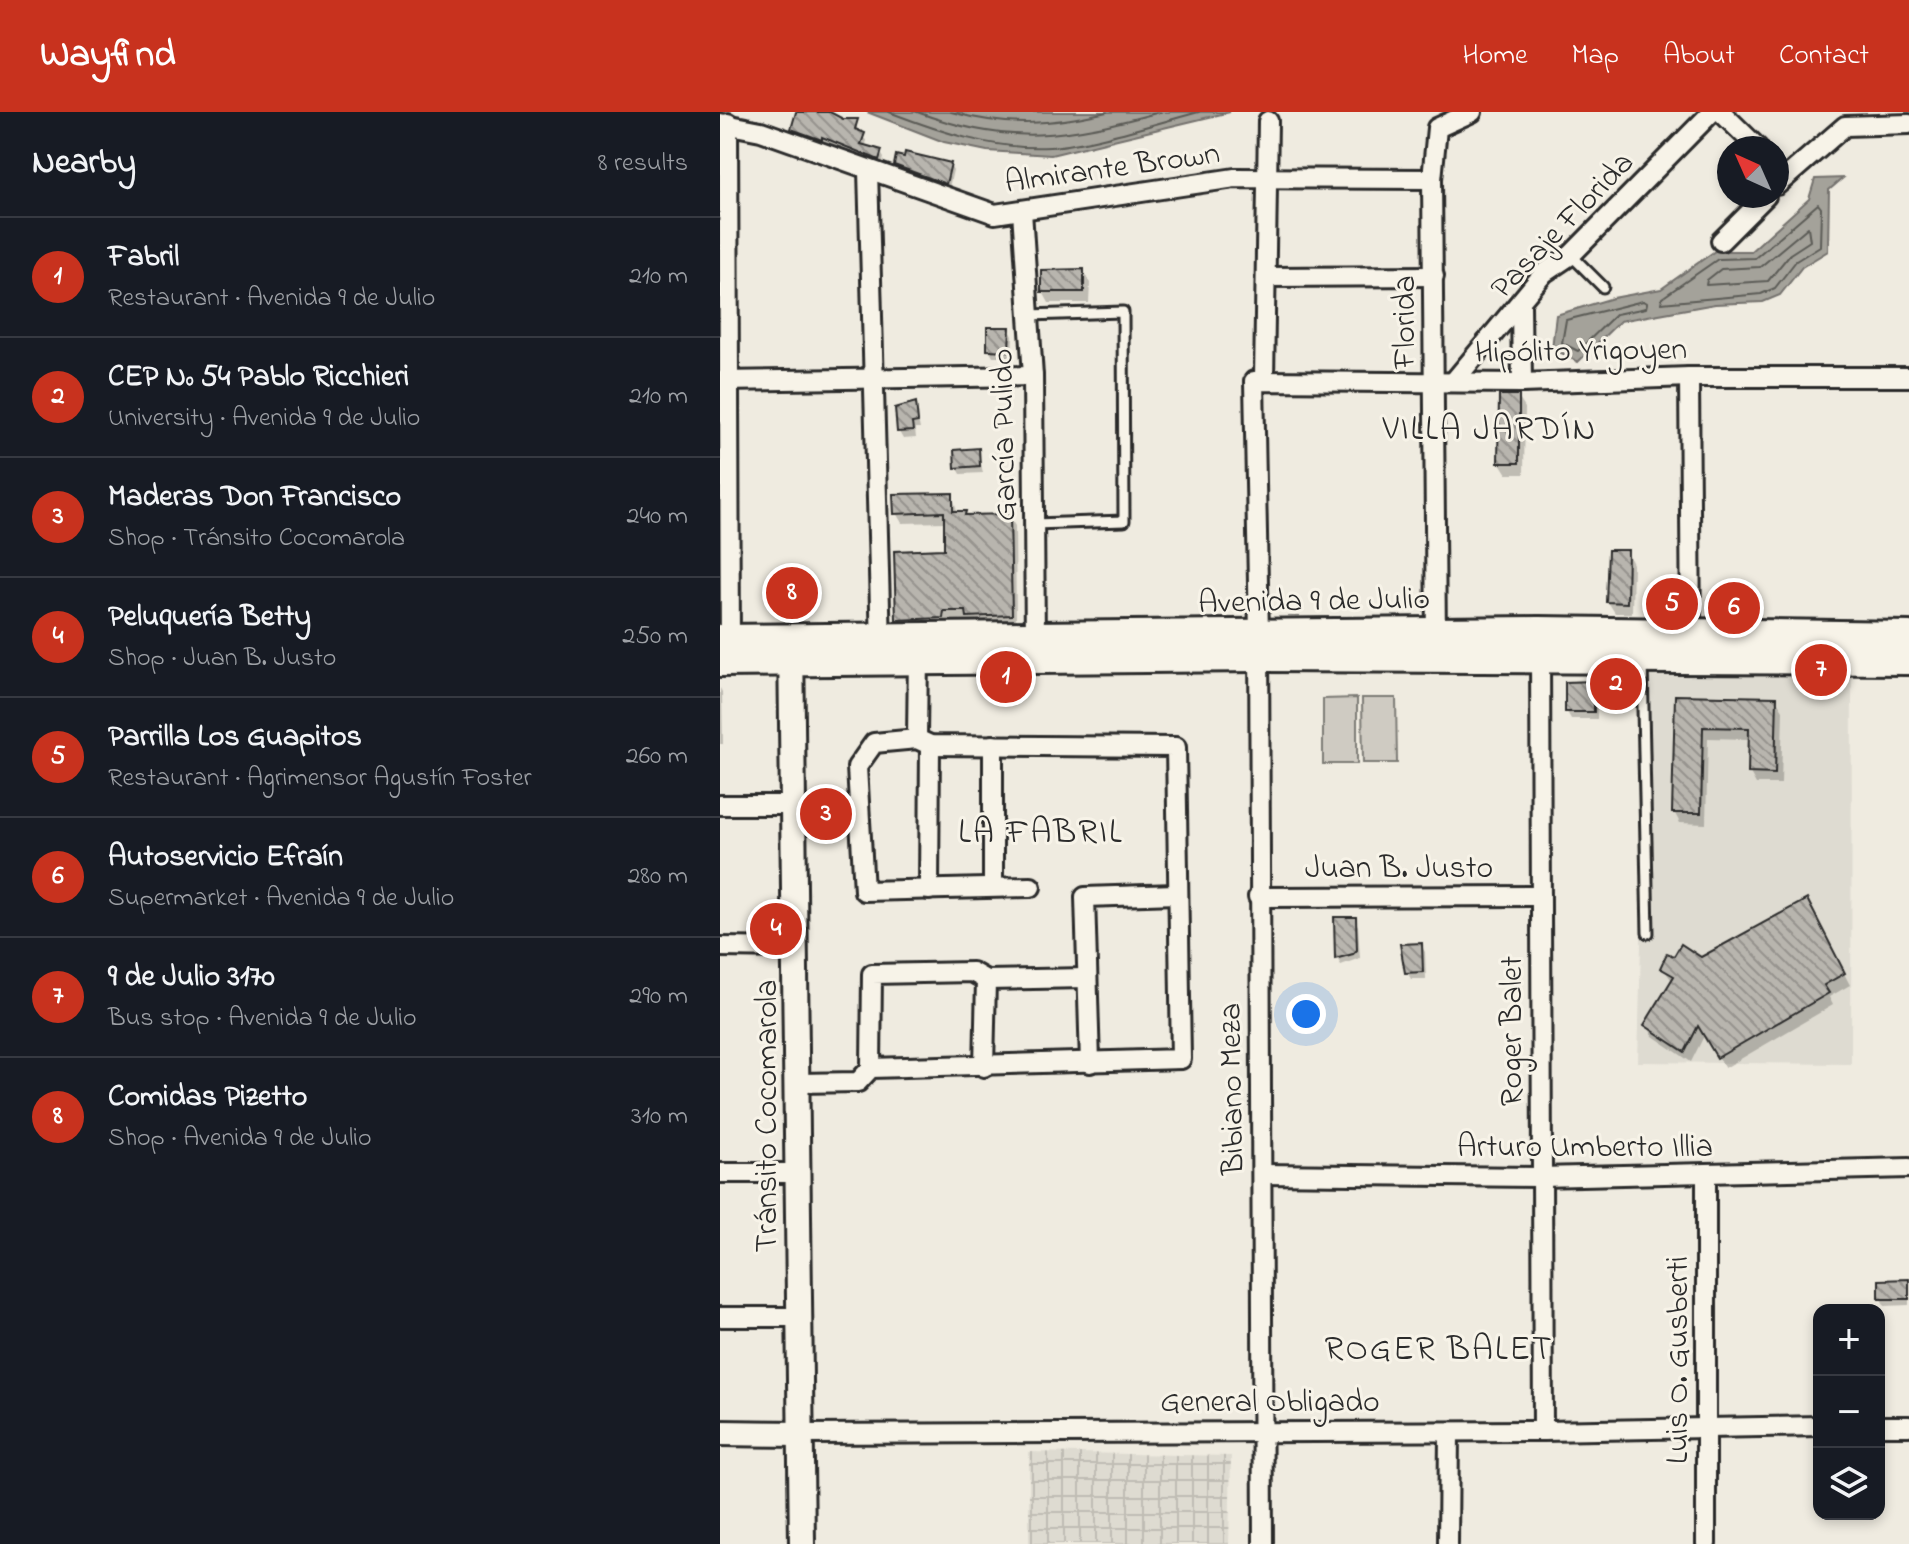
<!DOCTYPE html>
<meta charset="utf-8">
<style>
body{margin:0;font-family:"Indie Flower",sans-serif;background:#242831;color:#f1f3f6}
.controls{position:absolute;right:24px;bottom:24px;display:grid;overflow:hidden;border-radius:16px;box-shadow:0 4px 12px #0003}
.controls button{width:72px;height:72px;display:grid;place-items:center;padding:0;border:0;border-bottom:2px solid #363941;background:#171b24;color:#f1f3f6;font:40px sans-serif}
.compass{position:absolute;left:997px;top:24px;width:72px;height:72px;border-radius:50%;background:#171b24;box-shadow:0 4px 12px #0003;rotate:315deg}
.you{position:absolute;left:586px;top:902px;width:28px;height:28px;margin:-20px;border:6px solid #fff;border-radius:50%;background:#1a73e8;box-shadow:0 0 0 12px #1a73e833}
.badge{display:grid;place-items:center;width:52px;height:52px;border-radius:50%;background:#c8321e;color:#fff;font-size:26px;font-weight:700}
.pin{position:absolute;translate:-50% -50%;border:4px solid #fff;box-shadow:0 2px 8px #0006}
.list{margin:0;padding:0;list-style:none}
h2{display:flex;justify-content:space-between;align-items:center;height:104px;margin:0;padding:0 32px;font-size:34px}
h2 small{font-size:26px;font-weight:400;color:#9ea1a6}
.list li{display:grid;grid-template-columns:52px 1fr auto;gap:24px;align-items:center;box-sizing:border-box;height:120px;padding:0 32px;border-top:2px solid #363941}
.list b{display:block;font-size:30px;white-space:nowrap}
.list p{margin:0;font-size:26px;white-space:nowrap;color:#9ea1a6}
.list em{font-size:26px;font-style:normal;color:#9ea1a6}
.icon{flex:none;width:44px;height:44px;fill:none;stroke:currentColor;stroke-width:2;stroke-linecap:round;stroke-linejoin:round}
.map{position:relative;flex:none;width:1189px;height:1432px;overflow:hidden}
header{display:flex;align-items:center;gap:48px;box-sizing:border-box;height:112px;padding:0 40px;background:#c8321e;color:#fff}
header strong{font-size:38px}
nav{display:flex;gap:44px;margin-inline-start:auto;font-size:28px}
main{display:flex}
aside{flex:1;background:#171b24}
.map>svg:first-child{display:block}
.built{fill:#dedbd1}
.industrial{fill:url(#industrial-grid)}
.pitch{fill:#cfcbc2;stroke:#7d7b76;stroke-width:2}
.water{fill:#a4a29a;stroke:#74726e;stroke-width:2}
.shadow{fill:#0003}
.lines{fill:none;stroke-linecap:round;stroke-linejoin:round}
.shore{stroke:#5b5b57;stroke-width:2}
.building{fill:url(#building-back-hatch);stroke:#2b2b2b;stroke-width:2}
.lane-casing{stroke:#2b2b2b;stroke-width:15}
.street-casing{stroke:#2b2b2b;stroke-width:24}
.secondary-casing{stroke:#2b2b2b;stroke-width:30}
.primary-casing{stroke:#2b2b2b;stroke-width:34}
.lane{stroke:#f7f3e8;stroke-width:9}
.street{stroke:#f7f3e8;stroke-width:18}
.secondary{stroke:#f7f3e8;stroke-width:24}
.primary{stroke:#f7f3e8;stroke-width:28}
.labels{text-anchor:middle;stroke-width:6;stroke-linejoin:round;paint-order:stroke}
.street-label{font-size:32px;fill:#2b2b2b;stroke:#f7f3e8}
.neighbourhood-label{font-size:34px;letter-spacing:2px;fill:#2b2b2b;stroke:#f7f3e8}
</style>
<header>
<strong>Wayfind</strong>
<nav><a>Home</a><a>Map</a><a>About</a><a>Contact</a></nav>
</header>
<main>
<aside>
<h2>Nearby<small>8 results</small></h2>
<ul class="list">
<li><span class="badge">1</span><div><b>Fabril</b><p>Restaurant · Avenida 9 de Julio</p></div><em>210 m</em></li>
<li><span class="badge">2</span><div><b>CEP Nº 54 Pablo Ricchieri</b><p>University · Avenida 9 de Julio</p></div><em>210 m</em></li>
<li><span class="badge">3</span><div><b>Maderas Don Francisco</b><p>Shop · Tránsito Cocomarola</p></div><em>240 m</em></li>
<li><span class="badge">4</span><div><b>Peluquería Betty</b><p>Shop · Juan B. Justo</p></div><em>250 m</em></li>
<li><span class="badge">5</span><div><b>Parrilla Los Guapitos</b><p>Restaurant · Agrimensor Agustín Foster</p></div><em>260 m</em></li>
<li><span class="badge">6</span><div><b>Autoservicio Efraín</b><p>Supermarket · Avenida 9 de Julio</p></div><em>280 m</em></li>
<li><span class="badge">7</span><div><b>9 de Julio 3170</b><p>Bus stop · Avenida 9 de Julio</p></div><em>290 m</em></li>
<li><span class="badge">8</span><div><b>Comidas Pizetto</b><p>Shop · Avenida 9 de Julio</p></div><em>310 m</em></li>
</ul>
</aside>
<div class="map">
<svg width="1189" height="1432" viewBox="0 0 1189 1432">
<defs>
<pattern id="industrial-grid" width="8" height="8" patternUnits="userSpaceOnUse" patternTransform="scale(2)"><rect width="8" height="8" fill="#dedbd1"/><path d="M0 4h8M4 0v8" fill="none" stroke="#bfbcb4"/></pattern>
<pattern id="building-back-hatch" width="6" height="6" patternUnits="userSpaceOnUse" patternTransform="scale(2)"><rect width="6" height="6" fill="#b8b5ae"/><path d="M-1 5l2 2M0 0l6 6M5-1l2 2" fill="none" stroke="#96938e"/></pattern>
</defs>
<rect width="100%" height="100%" fill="#efebe0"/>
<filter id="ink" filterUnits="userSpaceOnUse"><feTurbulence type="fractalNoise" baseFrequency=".0125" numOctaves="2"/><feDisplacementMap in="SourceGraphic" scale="16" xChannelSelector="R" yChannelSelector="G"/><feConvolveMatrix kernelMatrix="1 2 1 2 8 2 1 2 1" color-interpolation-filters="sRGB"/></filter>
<g filter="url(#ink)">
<path class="built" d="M928 559 1132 560 1131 952 918 950Z"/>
<path class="industrial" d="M309 1340 511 1344 509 1432H309Z"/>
<g class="pitch">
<path d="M637 586V652H603V587Z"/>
<path d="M642 586H676L677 651H643Z"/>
</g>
<g class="water">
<path d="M147 0H510L331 43 267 39 224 30Z"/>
<path d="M1123 66 1109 78 1108 139 1082 155 1060 183 1043 190 995 192 900 209 858 250 832 236 836 203 893 186 941 177 995 139H1031L1089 87 1095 67Z"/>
</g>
<g class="shadow">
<path d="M78 0H112L122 9H136L138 21 147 29 145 35 160 40 164 46 162 53 106 30 105 33 77 23 73 17Z"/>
<path d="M230 52 233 58 229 76 179 59 176 53Z"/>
<path d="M363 159 370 171 369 191H329L323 180Z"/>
<path d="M289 217 293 224 292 245H273L269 238Z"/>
<path d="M798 285 805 296 804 362H787L780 351Z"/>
<path d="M195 292 200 317H195L196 326 183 327 179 320Z"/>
<path d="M258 338 263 361 241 362 237 355Z"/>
<path d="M232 383 238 401 247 405 289 404 295 414 296 513 255 515 251 509H229L228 516 184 518 178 507 226 439V410L182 411 176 401Z"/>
<path d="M907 440 913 452 912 501H895L888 490Z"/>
<path d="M873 571 877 578V607H851L847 600Z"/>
<path d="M0 576 2 580 3 632H0Z"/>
<path d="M957 585 1056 587 1063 598 1061 672H1036L1030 661V627L988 626 986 712 960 711 954 700Z"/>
<path d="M1092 800 1130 873 1109 885 1113 893 1005 956 985 922 971 950 933 924 927 913 953 870 943 856 981 847Z"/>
<path d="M634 807 638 814 640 846 621 853 617 846Z"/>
<path d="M701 833 705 840 706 867H691L683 853 682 834Z"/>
<path d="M1189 1169V1193L1165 1194 1161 1187Z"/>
</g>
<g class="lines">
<g class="shore">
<path d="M169 0C221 20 273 38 330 35 372 32 437 11 479 0"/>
<path d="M197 0C290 35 347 25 440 0"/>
<path d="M231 0C289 16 329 13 387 0"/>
<path d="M1098 92 1101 96 1100 134 1076 149 1055 176 1041 182 941 191 942 186 998 147 1035 146Z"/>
<path d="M1088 115 1090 129 1070 142 1048 169 986 173 987 168 1001 157 1040 155Z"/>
<path d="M923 189 927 191 926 196 896 202 858 239 842 231 846 208Z"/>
</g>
</g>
<g class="building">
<path d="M76 0H110L123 7H138L135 17 145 21 141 32 162 38 159 48 102 25V28L71 17Z"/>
<path d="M185 40 231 51 226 72 174 53 176 43 184 45Z"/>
<path d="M364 157V180H321V158Z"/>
<path d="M267 215H290L289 239 267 238Z"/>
<path d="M779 283H799V351H778Z"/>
<path d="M196 290 198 310 192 311 193 319 177 320 175 296Z"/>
<path d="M259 336 260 354 235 356 234 338Z"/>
<path d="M233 381V399H246L245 403 290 402 292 503 247 505 246 499H224L223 506 176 508 174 439 224 437V400L174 402 173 382Z"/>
<path d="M888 438H908L907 491 886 490Z"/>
<path d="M874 569V600H845V570Z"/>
<path d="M955 583 1057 585 1055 662 1028 661 1029 616 983 615 981 701H952Z"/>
<path d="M1087 787 1125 861 1104 873 1109 881 997 946 978 914 965 940 924 913 954 864 940 856 947 841 954 844 961 832 981 845Z"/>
<path d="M614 805H636L637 838 633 842 615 847Z"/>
<path d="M702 831 703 860 685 861 680 832Z"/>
<path d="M1189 1167V1187H1159V1168Z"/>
</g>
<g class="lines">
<g class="lane-casing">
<g id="lane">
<path d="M851 143 883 175"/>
<path d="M309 203 403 200 404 409 314 412"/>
<path d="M922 551 928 821"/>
</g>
</g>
<g class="street-casing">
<g id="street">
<path d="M1001 0 1038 36"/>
<path d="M0 11 41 19 275 102 515 66 712 67"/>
<path d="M8 11 10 536"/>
<path d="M148 58 161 533"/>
<path d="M1057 73 1125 14 1189 12"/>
<path d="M302 99 313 264 315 532"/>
<path d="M1001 129 1046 84"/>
<path d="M547 165 714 164"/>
<path d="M801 193 802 271"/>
<path d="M969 265 971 529"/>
<path d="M544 268 548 9"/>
<path d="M735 268 824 161 851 143 992 0"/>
<path d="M0 269 313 264"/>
<path d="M716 529 712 67 717 16 752 0"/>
<path d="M820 538 823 1319"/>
<path d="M197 627 198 541"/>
<path d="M273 633V775"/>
<path d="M0 693H75"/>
<path d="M209 778 210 633"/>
<path d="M538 785 820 784"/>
<path d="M0 835 76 836"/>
<path d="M370 951 365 785 456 782"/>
<path d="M264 955 266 868"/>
<path d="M151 956 152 862 252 860 266 868 367 866"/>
<path d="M79 971 138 970 151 956 461 947 456 635 210 633 197 627 154 631 137 655 144 779 311 775"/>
<path d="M0 1061H79"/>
<path d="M542 1062 820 1065 1189 1056"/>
<path d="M986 1063V1432"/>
<path d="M0 1205H79"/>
<path d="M1159 1314H1189"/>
<path d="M82 1322 823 1319 1099 1314"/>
<path d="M543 1432 539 522 534 269 802 271 969 265H1189"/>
<path d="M728 1432 729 1320"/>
</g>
</g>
<g class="secondary-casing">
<g id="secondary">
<path d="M71 530 82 1432"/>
<path d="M0 1321 82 1322"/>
</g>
</g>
<g class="primary-casing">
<g id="primary">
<path d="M0 527 819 519 1189 524"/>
<path d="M0 550 538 545 1189 548"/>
</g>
</g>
<use href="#lane" class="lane"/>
<use href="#street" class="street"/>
<use href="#secondary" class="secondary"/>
<use href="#primary" class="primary"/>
</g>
</g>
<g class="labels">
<g class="street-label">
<text transform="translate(392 54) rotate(-8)" y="11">Almirante Brown</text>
<text transform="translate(841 112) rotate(-46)" y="11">Pasaje Florida</text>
<text transform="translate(683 210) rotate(-90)" y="11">Florida</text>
<text transform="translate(861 237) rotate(-1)" y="11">Hipólito Yrigoyen</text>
<text transform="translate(282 323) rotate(-91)" y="11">García Pulido</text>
<text transform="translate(594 487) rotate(-1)" y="11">Avenida 9 de Julio</text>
<text x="679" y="765">Juan B. Justo</text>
<text transform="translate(790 919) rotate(-90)" y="11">Roger Balet</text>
<text transform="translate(510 977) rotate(-91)" y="11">Bibiano Meza</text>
<text transform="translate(45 1004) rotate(-90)" y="11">Tránsito Cocomarola</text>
<text x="865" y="1044">Arturo Umberto Illia</text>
<text transform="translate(956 1248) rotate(-90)" y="11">Luis O. Gusberti</text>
<text x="550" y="1299">General Obligado</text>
</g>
<g class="neighbourhood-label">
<text x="770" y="327">VILLA JARDÍN</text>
<text x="321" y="730">LA FABRIL</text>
<text x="719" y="1247">ROGER BALET</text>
</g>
</g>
</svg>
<div class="controls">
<button>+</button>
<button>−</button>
<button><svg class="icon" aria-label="layers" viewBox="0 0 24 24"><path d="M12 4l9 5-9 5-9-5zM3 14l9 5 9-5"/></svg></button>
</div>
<svg class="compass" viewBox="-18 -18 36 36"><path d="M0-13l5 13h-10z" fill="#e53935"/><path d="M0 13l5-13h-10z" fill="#9ea1a6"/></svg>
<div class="you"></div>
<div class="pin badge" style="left:286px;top:565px">1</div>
<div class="pin badge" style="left:896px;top:572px">2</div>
<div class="pin badge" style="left:106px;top:702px">3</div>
<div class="pin badge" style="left:56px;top:817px">4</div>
<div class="pin badge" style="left:952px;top:492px">5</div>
<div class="pin badge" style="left:1014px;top:496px">6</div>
<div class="pin badge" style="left:1101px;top:558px">7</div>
<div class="pin badge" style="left:72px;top:481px">8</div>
</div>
</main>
